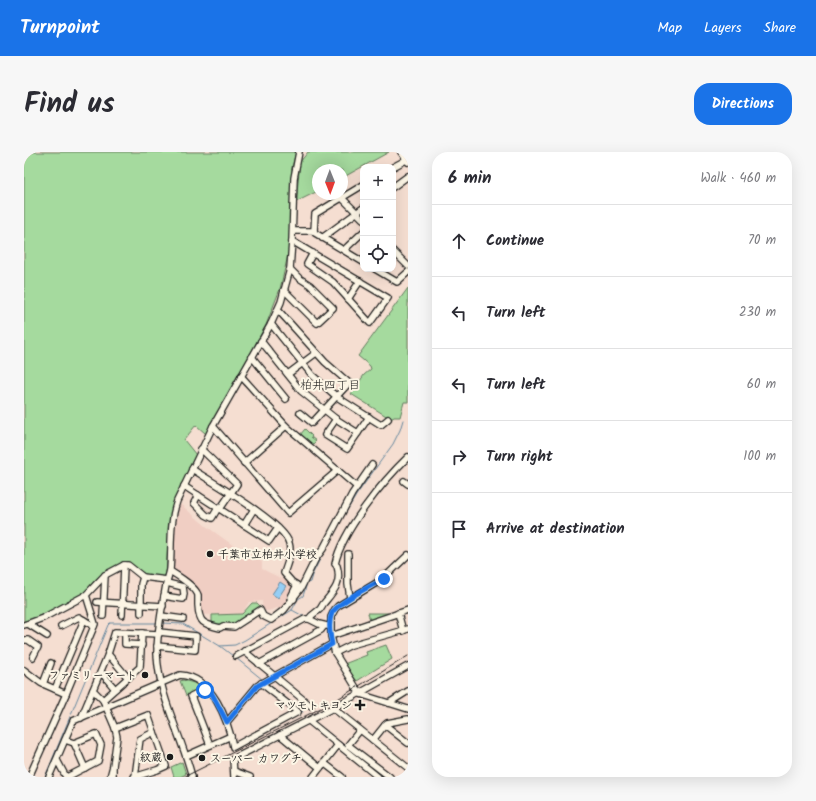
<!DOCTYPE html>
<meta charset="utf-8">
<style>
body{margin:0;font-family:Kalam,"Klee One",sans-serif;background:#f7f7f7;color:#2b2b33}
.controls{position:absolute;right:12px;top:12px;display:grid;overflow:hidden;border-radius:8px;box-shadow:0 4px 16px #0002}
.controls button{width:36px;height:36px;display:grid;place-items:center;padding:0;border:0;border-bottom:1px solid #e1e1e2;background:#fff;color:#2b2b33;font:20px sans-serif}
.compass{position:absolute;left:288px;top:12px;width:36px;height:36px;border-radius:50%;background:#fff;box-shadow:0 4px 16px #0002;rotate:179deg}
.stop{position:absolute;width:12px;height:12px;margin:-9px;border:3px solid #1a73e8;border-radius:50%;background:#fff}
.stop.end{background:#1a73e8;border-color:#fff;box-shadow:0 1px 4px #0008}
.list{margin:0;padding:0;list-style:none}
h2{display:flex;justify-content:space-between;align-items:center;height:52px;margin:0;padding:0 16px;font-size:17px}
h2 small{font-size:13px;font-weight:400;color:#7c7c81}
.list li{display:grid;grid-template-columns:26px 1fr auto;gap:12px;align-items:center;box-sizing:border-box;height:72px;padding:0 16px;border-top:1px solid #e1e1e2}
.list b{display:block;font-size:15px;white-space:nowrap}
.list em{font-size:13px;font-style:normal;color:#7c7c81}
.icon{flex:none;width:22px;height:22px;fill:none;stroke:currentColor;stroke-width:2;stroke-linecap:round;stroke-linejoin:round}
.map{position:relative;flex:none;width:384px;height:625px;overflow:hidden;border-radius:16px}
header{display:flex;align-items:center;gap:24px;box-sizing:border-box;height:56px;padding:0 20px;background:#1a73e8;color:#fff}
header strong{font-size:19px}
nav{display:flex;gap:22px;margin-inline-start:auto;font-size:14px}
.intro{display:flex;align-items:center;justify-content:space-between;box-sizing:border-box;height:96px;padding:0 24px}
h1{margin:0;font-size:28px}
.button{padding:10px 18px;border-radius:16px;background:#1a73e8;color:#fff;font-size:14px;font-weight:700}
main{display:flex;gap:24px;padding:0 24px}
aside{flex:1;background:#fff;border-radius:16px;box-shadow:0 4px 16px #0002}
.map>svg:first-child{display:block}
.built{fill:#f0cec3}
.green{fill:#a5da9e;stroke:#607b5d}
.water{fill:#96cef5;stroke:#65879e}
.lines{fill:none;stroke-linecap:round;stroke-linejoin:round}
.stream{stroke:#65879e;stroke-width:1}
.minor-casing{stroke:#1c1c1c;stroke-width:8}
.minor{stroke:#fcf5e5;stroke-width:5.5}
.rail{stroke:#1c1c1c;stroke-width:1}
.route{stroke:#1a73e8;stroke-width:5}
.poi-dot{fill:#1c1c1c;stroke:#fcf5e5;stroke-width:1.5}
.labels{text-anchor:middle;stroke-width:4;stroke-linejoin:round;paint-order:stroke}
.poi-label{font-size:11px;font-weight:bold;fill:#1c1c1c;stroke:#fcf5e5;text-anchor:end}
.neighbourhood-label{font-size:12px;fill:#1c1c1c;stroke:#fcf5e5}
</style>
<header>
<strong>Turnpoint</strong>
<nav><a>Map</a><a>Layers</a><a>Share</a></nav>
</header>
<div class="intro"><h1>Find us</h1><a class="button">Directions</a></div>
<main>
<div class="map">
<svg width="384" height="625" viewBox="0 0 384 625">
<rect width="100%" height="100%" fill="#f5ded1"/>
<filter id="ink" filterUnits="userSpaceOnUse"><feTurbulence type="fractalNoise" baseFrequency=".025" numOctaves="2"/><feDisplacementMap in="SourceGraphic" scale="8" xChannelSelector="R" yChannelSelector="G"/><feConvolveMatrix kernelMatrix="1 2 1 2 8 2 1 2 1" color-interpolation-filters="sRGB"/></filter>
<g filter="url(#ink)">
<path class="built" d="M155 351 182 374 210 394 238 410V417L271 433 267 448 257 458 253 456 244 459 239 458 238 449 225 450 218 462 176 463V440L162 426 150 417 149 415 150 370Z"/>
<g class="green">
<path d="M0 0H272L268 15 265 99 256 137 242 173 182 282 172 273 160 288 172 303 149 351 145 376 142 423 137 426C124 424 117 421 107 412 95 415 81 418 72 427 67 431 66 437 60 441L18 463 0 471Z"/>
<path d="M284 0H365L318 26V18H294V39L272 50 276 10Z"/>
<path d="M384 136V250H380L376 265H370L367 267 327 242 340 223 347 217 346 214 334 204Z"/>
<path d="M281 277 288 284 287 285 292 289 287 294 275 284Z"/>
<path d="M228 451H233L238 456C220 467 209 478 188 473V463L218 462Z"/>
<path d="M344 461H364L365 462 346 469Z"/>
<path d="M362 493 368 507 333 529 320 512 343 503 342 500Z"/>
<path d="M159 528 170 531 178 537 162 544 156 529Z"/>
<path d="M158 610 162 622 156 625H150L147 615Z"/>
</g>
<path class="water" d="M256 430 262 434 254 446 248 442Z"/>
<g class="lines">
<g class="stream">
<path d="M316 370 333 342 369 292 376 278 379 268"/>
<path d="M268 458 279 464"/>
<path d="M138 471 159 472 196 494 209 504"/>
<path d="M196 494 211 493 221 488 268 458 274 447 279 444 283 431 286 430 288 423 299 401"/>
<path d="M212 506 239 528"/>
<path d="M243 531 279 560"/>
<path d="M291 570 360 625"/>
<path d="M21 625 84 473 86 471H133"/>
</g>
<g class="minor-casing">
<g id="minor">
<path d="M377 0 384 10"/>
<path d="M369 15 382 8"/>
<path d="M339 33 291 62 290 79 291 81 339 110"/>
<path d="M369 35 384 24"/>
<path d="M318 46 339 67"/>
<path d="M269 79H290"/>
<path d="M298 86 339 56"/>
<path d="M268 89 364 146 346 171 309 130 283 112 289 101"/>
<path d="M320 98 339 80"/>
<path d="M369 99 384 114"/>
<path d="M351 117 373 130 384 120"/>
<path d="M260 138 293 171 309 156 286 133 275 126 266 117"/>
<path d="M324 147 336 129"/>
<path d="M254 158 301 210 325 231 288 271 276 261"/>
<path d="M247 172 288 223 313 245 357 273 364 267"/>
<path d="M237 189 277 239 312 267 334 281"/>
<path d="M228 205 262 247"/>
<path d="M264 222 292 201"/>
<path d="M217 224 262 274 333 335"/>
<path d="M312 267 301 283 323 297 345 265"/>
<path d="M189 274 264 361 314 318"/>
<path d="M177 297 213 332 196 357"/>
<path d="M220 311 262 274"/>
<path d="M168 317C188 330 260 371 265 391 268 401 263 412 260 421L268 430 273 433 267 445 270 447"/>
<path d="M380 329 384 332"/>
<path d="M160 334 245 389 254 376"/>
<path d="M174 343 170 351 182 363 188 366 194 356"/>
<path d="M220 373 230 357"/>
<path d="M324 402V432L326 446"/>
<path d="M384 403 359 427 314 454 311 457 307 465V484L311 501 336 542 384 557"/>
<path d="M146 419C154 424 171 434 174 443 174 446 174 450 174 453 175 471 179 472 196 476L199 474 210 475 236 458 239 464 247 468 260 458 277 436 291 408 299 397 328 342 348 313"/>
<path d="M140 444 159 447 160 442 159 435 143 431"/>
<path d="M73 450 139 454"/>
<path d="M117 461V432L119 425"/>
<path d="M374 461 379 479"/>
<path d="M98 463 100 413"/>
<path d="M79 464 81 423"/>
<path d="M137 464 159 467"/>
<path d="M285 467 295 472 303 474"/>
<path d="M4 472 23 484"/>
<path d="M0 473 19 466 62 443 81 423 100 413H104L119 425 143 428"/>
<path d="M37 474 55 465 70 474"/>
<path d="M101 481V492L118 493"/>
<path d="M307 484 384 458"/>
<path d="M0 488H4L14 495 9 505"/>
<path d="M133 494 171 498 172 484 135 480"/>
<path d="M220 499 287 554"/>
<path d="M311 501 327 493 384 477"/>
<path d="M84 502 104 526"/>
<path d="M212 504 281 467H285C288 462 291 461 295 458 297 457 298 453 300 451 310 439 318 431 313 414L311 412C318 379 359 329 384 305"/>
<path d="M235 512 297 478 300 474"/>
<path d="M0 518 17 531 42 542"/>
<path d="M77 520 91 537"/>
<path d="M19 532 27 511"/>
<path d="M183 536 167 544 186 593"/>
<path d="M31 537 60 468"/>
<path d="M69 538 79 548"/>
<path d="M365 551 384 539"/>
<path d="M309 556 384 616"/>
<path d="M57 566 84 502 91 480 135 482"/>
<path d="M285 569 354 625"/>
<path d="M203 570 233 534 308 492"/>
<path d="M361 573 363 571 384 567"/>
<path d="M91 576 124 563 142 614 133 618 110 625"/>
<path d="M336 578 324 593 366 625"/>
<path d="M256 583 296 616"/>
<path d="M41 588 50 591 72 582 77 593 74 609 43 625"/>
<path d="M349 588 361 573 384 591"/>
<path d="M50 591 61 616"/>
<path d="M162 604 207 584"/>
<path d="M33 608 42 625"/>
<path d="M300 611 318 625"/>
<path d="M89 614 93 585 91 576 79 548 116 515 118 481"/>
<path d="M210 619 226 625"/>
<path d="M5 625 42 542 71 472 62 443"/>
<path d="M25 625 49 569 156 523C189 525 204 568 209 595L274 560 237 531"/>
<path d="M86 625 89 614V625"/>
<path d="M111 625 116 587 130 580"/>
<path d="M168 625C158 584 135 546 133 502 133 479 138 456 142 433 143 428 145 423 146 418 148 395 145 372 153 349L189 274 247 172 257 150 266 117 268 89 270 26 275 0"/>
<path d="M210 625 209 607 309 556 384 514"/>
<path d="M289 625 314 593"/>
<path d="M383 625 384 623"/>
</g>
</g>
<use href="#minor" class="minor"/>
<path class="rail" d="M160 625 307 551 384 504"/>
</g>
</g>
<g class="lines" filter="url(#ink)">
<path class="route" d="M181 538 183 536 187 540 203 570 233 534 308 492C306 483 304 470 308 461 315 449 347 434 360 427"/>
</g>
<g class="poi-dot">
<circle cx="186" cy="402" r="4"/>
<circle cx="121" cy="523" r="4"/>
<path d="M334 547h4v4h4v4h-4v4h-4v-4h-4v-4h4z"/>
<circle cx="146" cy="605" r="4"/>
<circle cx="178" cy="606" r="4"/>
</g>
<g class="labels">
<g class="poi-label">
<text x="194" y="406" text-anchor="start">千葉市立柏井小学校</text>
<text x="113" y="527">ファミリーマート</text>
<text x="328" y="557">マツモトキヨシ</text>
<text x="138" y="609">紋蔵</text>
<text x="186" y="610" text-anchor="start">スーパー カワグチ</text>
</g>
<g class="neighbourhood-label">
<text x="306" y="237">柏井四丁目</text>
</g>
</g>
</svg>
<div class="controls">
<button>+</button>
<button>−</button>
<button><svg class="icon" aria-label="locate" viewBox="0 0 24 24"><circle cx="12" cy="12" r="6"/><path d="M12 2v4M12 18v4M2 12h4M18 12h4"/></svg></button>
</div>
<svg class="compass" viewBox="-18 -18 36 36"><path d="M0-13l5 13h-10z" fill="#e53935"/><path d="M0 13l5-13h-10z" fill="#7c7c81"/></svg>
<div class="stop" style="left:181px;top:538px"></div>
<div class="stop end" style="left:360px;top:427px"></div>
</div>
<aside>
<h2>6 min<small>Walk · 460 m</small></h2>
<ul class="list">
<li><svg class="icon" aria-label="ahead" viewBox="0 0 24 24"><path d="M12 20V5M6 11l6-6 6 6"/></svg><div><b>Continue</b></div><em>70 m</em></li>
<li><svg class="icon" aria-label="left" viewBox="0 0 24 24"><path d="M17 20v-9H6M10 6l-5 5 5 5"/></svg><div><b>Turn left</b></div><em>230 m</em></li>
<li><svg class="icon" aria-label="left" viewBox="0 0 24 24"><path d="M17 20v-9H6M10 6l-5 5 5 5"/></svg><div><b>Turn left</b></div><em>60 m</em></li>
<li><svg class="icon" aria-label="right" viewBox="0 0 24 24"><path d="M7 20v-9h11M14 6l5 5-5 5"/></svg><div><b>Turn right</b></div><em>100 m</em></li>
<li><svg class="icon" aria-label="arrive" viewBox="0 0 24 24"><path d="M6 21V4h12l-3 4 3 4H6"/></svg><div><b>Arrive at destination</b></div></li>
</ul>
</aside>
</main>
